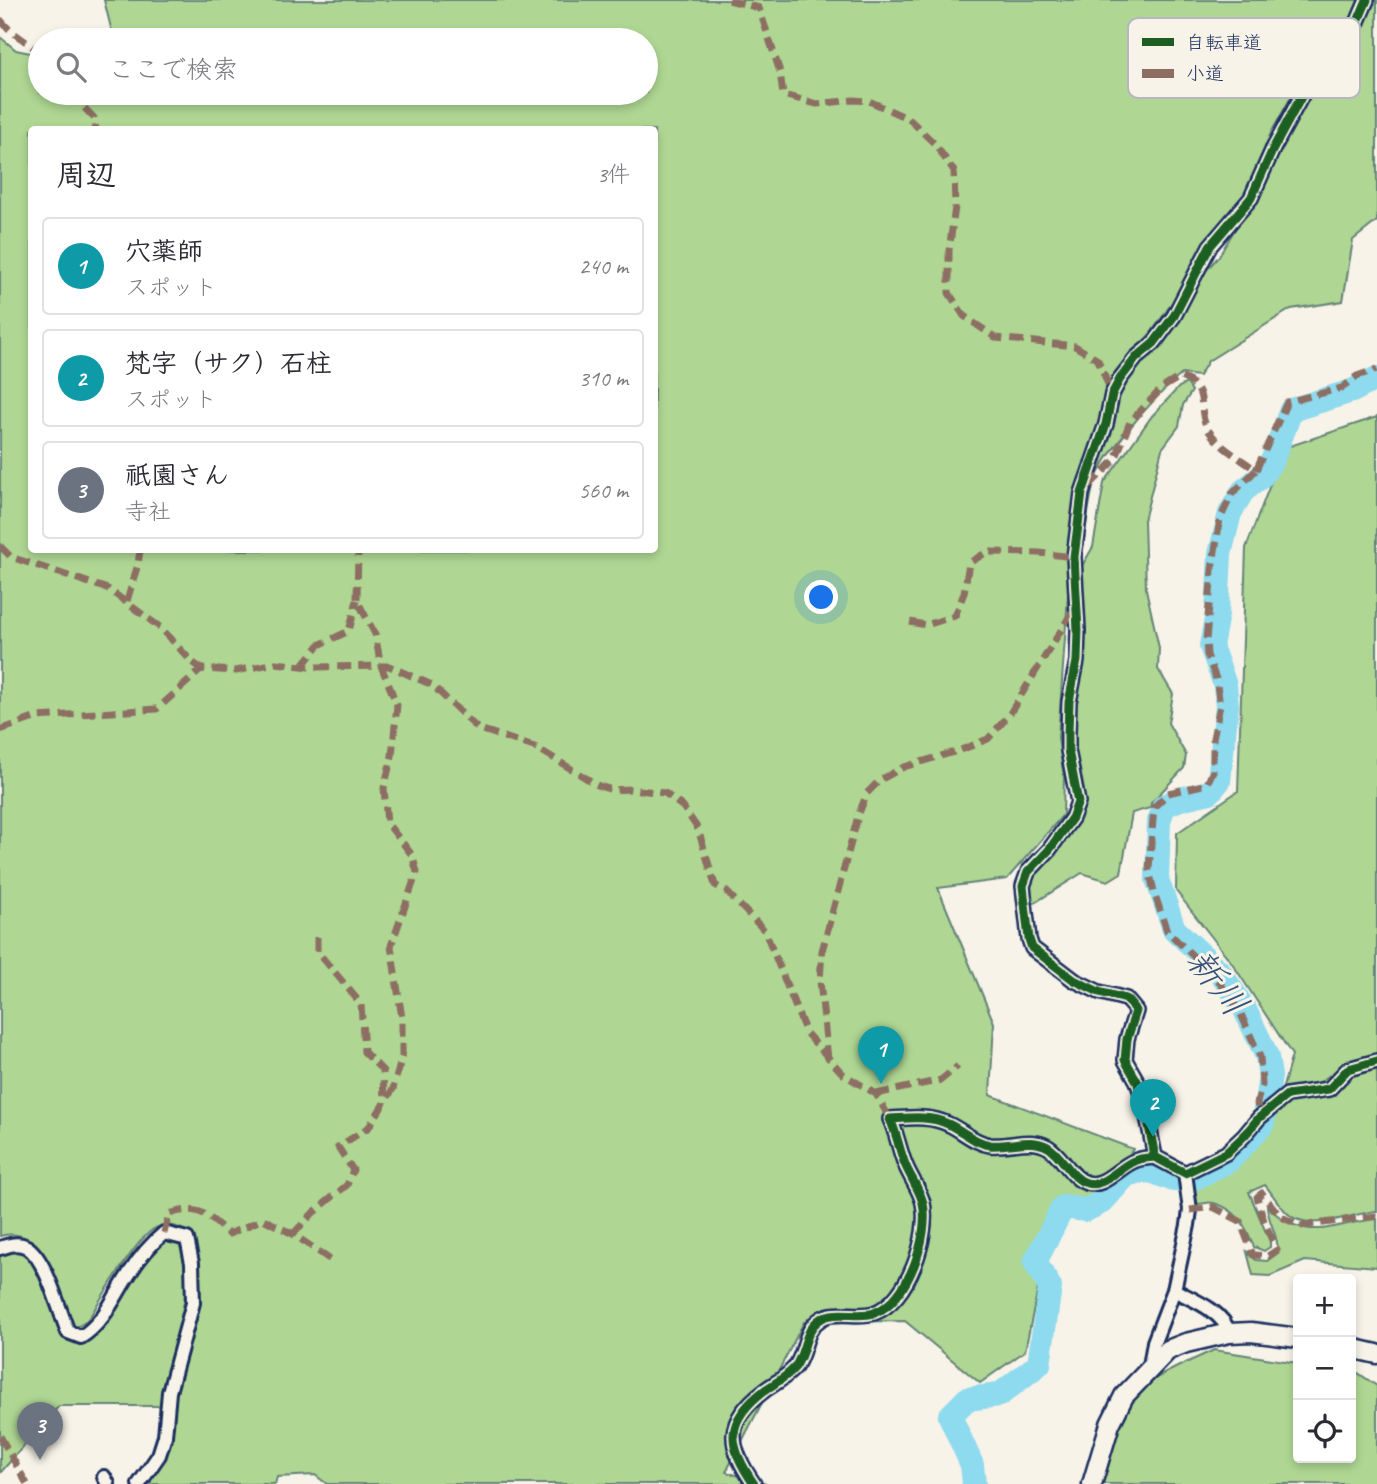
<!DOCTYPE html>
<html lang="ja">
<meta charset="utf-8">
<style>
body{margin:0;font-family:Caveat,"Klee One",sans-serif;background:#f7f7f7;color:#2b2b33}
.controls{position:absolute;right:21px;bottom:21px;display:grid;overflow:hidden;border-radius:7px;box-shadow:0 4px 10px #0003}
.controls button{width:63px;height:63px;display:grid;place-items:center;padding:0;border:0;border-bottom:2px solid #e1e1e2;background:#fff;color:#2b2b33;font:35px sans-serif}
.you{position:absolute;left:822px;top:598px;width:24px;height:24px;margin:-18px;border:5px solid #fff;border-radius:50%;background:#1a73e8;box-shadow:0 0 0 10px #1a73e833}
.badge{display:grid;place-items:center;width:46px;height:46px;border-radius:50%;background:#1b2f5e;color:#fff;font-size:23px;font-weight:700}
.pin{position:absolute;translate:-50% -58px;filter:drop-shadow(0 2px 4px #0008)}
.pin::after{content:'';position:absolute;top:37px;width:24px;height:21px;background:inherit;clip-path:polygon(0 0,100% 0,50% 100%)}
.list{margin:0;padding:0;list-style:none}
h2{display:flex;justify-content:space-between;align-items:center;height:91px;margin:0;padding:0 28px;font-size:30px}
h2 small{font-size:23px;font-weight:400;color:#7c7c81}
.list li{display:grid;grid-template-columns:46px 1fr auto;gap:21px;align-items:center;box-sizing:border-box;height:98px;margin:0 14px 14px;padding:0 14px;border:2px solid #e1e1e2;border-radius:7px}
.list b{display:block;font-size:26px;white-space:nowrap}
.list p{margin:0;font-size:23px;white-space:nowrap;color:#7c7c81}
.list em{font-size:23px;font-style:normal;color:#7c7c81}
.icon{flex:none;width:38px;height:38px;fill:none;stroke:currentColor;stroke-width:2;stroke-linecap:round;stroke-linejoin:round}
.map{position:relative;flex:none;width:1377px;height:1484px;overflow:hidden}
.search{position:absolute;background:#fff;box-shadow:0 4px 10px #0003;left:28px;top:28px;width:630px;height:77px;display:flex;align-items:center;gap:18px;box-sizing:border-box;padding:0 24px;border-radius:38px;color:#7c7c81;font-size:26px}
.panel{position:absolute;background:#fff;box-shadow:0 4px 10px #0003;left:28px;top:126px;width:630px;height:427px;border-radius:7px}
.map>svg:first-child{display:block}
.green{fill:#afd793;stroke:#658378;stroke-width:2;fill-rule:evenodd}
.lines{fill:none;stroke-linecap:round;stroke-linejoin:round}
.river{stroke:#8edaee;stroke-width:24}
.minor-casing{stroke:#1b2f5e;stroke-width:18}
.secondary-casing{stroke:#1b2f5e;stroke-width:23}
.minor{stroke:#f7f3e8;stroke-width:12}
.secondary{stroke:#f7f3e8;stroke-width:18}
.quiet{stroke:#8d6e63;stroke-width:7;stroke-dasharray:14 7;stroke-linecap:butt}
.cycleway-casing{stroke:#f7f3e8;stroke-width:13}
.cycleway{stroke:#1b5e20;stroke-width:9}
.labels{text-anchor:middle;stroke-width:6;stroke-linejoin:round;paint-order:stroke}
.water-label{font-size:37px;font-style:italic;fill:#32517b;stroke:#f7f3e8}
.key{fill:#f7f3e8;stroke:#b5b8bf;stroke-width:2}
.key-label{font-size:19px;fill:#1b2f5e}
</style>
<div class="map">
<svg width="1377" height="1484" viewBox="0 0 1377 1484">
<rect width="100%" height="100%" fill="#f7f3e8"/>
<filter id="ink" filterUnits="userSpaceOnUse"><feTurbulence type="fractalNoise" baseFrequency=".0143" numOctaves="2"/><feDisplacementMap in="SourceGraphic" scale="14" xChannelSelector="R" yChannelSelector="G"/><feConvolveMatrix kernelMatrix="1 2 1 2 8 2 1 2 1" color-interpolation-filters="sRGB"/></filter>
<g filter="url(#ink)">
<g class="green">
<path d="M104 0H1366L1343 42 1310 73 1291 97 1271 133 1240 205 1151 333 1115 372 1081 476 1071 552 1058 738 1064 777 1063 815 1007 879 938 888 994 1023 990 1095 1133 1149 1096 1207 1056 1201 1025 1351 980 1383 905 1321 804 1322 726 1472 766 1484H327L315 1475 277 1477 275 1484H148L147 1481 169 1446 178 1381 198 1291V1261L189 1233C179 1227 170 1223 158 1227 141 1232 111 1284 100 1300 93 1311 88 1325 74 1327L70 1323C58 1290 48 1224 0 1236V37L16 50 40 55V93H646V40H101L112 32ZM32 130H654V550H32Z"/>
<path d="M1375 0H1377V221L1353 240 1343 301 1291 309 1208 361 1199 376 1182 374C1157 394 1103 454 1094 484 1087 507 1088 530 1079 553L1089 478 1123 376 1191 288 1219 256 1247 209 1316 79 1350 47Z"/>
<path d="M1187 383 1192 391 1183 405 1179 426 1162 449 1144 520 1146 589 1159 648 1158 669 1173 694 1168 723 1186 755 1184 768 1151 803 1150 808 1132 813 1121 873 1108 881 1082 873 1031 905 1027 884 1034 871 1075 822 1071 727 1081 668 1079 571 1093 547 1104 483 1152 416 1179 387Z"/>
<path d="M1377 417V1054L1348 1063 1315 1085 1281 1094 1292 1055 1232 963 1176 891 1177 833 1238 791 1246 548 1284 448Z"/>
<path d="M1377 1065V1211C1352 1213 1319 1230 1294 1218 1283 1213 1273 1194 1265 1185L1249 1192 1270 1242V1247L1264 1251 1254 1247C1246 1226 1238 1210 1214 1203 1207 1201 1200 1206 1193 1203L1191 1176 1287 1100 1334 1091 1352 1074Z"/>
<path d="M1267 1206C1307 1245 1330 1224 1377 1219V1267L1305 1261 1270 1276 1253 1275 1247 1252 1256 1260 1267 1261 1278 1253C1279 1236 1268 1223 1267 1206Z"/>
<path d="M167 1239C210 1245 170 1354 166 1379 164 1388 164 1397 163 1406H59L0 1473V1251C16 1248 23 1248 33 1262L60 1332 80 1342 161 1241Z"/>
<path d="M1214 1350 1298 1363V1458H1351V1372L1358 1373 1377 1386V1484H1101C1111 1453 1121 1401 1150 1382 1170 1369 1193 1360 1214 1350Z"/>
</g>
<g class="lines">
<path class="river" d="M974 1484 972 1465 950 1416 967 1399 999 1395 1039 1364 1050 1287 1035 1262 1063 1207 1086 1210 1102 1202 1127 1174 1151 1171 1174 1180 1195 1178 1230 1160 1263 1124 1270 1076 1267 1057 1260 1041 1245 1010 1220 972 1174 929 1157 879 1159 821 1164 806 1180 799 1210 792 1219 781 1227 705 1225 685 1211 646 1217 614 1220 554 1230 513 1243 491 1262 476 1273 459 1291 410 1352 391 1377 378"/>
<g class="minor-casing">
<g id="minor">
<path d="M1367 0 1352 35 1314 73 1273 149 1251 198 1210 246 1174 316 1154 343 1136 358 1120 379 1112 394 1106 424 1082 493 1074 557 1078 630 1077 661 1069 702 1068 733V750L1078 802 1072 818 1049 850 1028 872 1023 886 1029 939 1032 948 1074 980 1099 992 1126 999 1136 1011 1127 1039 1125 1060 1137 1081 1145 1105 1155 1157 1185 1173 1226 1153 1244 1136 1259 1118 1287 1095 1329 1089 1348 1069 1377 1061"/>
<path d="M0 1248C9 1245 18 1242 27 1247 46 1259 59 1310 68 1332L81 1337C106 1321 115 1294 131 1271 140 1257 151 1244 164 1233L187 1239 192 1263 193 1303 169 1392 165 1436 159 1455 139 1484"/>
<path d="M1174 1290C1193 1300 1223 1311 1229 1333"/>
<path d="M1150 1366 1154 1342 1174 1290 1188 1225 1190 1210 1185 1173"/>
<path d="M104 1477 108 1484"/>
<path d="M754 1484C727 1445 724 1421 765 1390 775 1383 787 1377 795 1367 807 1351 803 1329 822 1318 836 1310 859 1318 874 1313 908 1302 930 1235 923 1203 920 1190 910 1177 905 1164 899 1149 897 1134 890 1119 909 1118 930 1115 948 1124 962 1130 974 1143 990 1145 1010 1147 1030 1137 1048 1147 1063 1156 1071 1179 1087 1183 1104 1188 1119 1167 1134 1161 1140 1158 1148 1158 1155 1157"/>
</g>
</g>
<g class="secondary-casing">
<g id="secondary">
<path d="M1351 1348 1377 1354"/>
<path d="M1092 1484 1110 1424 1124 1396 1168 1350 1186 1343 1229 1333 1251 1332 1298 1338"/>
</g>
</g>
<use href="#minor" class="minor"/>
<use href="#secondary" class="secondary"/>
<g class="quiet">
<path d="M729 0 759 8 780 72 783 95 817 104 853 100 869 101 909 119 934 143 954 171 955 207 949 251V293L964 316 996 338 1075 346 1098 360 1112 394"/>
<path d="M0 19C13 37 28 39 40 55"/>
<path d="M70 93 94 118 96 130"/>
<path d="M1256 470 1287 402 1342 388 1357 376 1377 369"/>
<path d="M1089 486 1115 460 1130 422 1162 388 1180 377C1213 389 1194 408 1209 431 1220 448 1240 458 1256 470L1232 494 1220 519 1212 570 1206 641 1207 655 1216 679 1220 705 1213 738V771L1207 784 1168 793 1154 807 1149 869 1154 892 1167 931 1218 980 1240 1012 1260 1057 1262 1085 1257 1102 1259 1118"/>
<path d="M0 546 11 557 108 589 161 628 191 661 202 669 236 671 276 663 309 667 389 666 432 685 477 728 537 748 599 786 613 790 630 789 665 793 683 807 698 829 715 885 726 891 765 931 806 1033 843 1074 876 1094 890 1119"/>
<path d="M127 601 138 564 140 550"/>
<path d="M910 622 926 625 955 616 964 593 969 563 987 552 1039 553 1074 557"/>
<path d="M302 666 319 645 349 631 357 600"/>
<path d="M0 730 37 717 157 709 202 669"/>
<path d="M317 937V951L361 1004 364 1052 383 1071 384 1104"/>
<path d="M828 1059 820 981 822 951 858 816 867 793 880 780 904 767 961 750 988 739 1009 715 1074 609"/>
<path d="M876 1094 941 1080 958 1066"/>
<path d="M1190 1210 1213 1207 1240 1221 1253 1255 1268 1256 1277 1250 1264 1221 1257 1197 1262 1193 1280 1216 1300 1226 1377 1216"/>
<path d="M164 1233 169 1214C201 1204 206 1215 229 1234L263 1219 293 1234 332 1261"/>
<path d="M293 1234 313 1213 347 1185 353 1170 338 1147 369 1127 393 1089 402 1057V1018L391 946 417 872 412 855 387 823 384 788 392 756 397 705 381 666 375 634 357 600 358 550"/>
<path d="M0 1436 27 1484"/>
</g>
<g class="cycleway-casing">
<g id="cycleway">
<path d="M1367 0 1352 35 1314 73 1273 149 1251 198 1210 246 1174 316 1154 343 1136 358 1120 379 1112 394 1106 424 1082 493 1074 557 1078 630 1077 661 1069 702 1068 733V750L1078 802 1072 818 1049 850 1028 872 1023 886 1029 939 1032 948 1074 980 1099 992 1126 999 1136 1011 1127 1039 1125 1060 1137 1081 1145 1105 1155 1157 1185 1173 1226 1153 1244 1136 1259 1118 1287 1095 1329 1089 1348 1069 1377 1061"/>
<path d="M754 1484C727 1445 724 1421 765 1390 775 1383 787 1377 795 1367 807 1351 803 1329 822 1318 836 1310 859 1318 874 1313 908 1302 930 1235 923 1203 920 1190 910 1177 905 1164 899 1149 897 1134 890 1119 909 1118 930 1115 948 1124 962 1130 974 1143 990 1145 1010 1147 1030 1137 1048 1147 1063 1156 1071 1179 1087 1183 1104 1188 1119 1167 1134 1161 1140 1158 1148 1158 1155 1157"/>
</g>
</g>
<use href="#cycleway" class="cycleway"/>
</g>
</g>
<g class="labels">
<g class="water-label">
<text transform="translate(1218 982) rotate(52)" y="13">新川</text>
</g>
</g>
<rect x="1128" y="18" width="232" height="80" rx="10" class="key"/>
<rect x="1142" y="38" width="32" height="8" fill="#1b5e20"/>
<rect x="1142" y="69" width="32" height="9" fill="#8d6e63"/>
<g class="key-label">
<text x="1186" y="49">自転車道</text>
<text x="1186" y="80">小道</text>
</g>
</svg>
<div class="controls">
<button>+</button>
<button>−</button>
<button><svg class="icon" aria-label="locate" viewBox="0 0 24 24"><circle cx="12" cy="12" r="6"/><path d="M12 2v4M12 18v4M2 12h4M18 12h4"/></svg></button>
</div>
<div class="you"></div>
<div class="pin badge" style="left:881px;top:1084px;background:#0f9aa8">1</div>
<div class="pin badge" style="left:1153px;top:1137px;background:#0f9aa8">2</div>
<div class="pin badge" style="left:40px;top:1460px;background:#6b7280">3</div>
<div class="search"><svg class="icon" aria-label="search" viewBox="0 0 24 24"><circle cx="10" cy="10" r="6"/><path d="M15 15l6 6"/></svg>ここで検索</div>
<section class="panel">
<h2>周辺<small>3件</small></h2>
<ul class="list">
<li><span class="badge" style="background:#0f9aa8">1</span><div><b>穴薬師</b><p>スポット</p></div><em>240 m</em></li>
<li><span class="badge" style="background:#0f9aa8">2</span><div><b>梵字（サク）石柱</b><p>スポット</p></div><em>310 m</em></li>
<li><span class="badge" style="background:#6b7280">3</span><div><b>祇園さん</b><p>寺社</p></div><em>560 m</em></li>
</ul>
</section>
</div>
